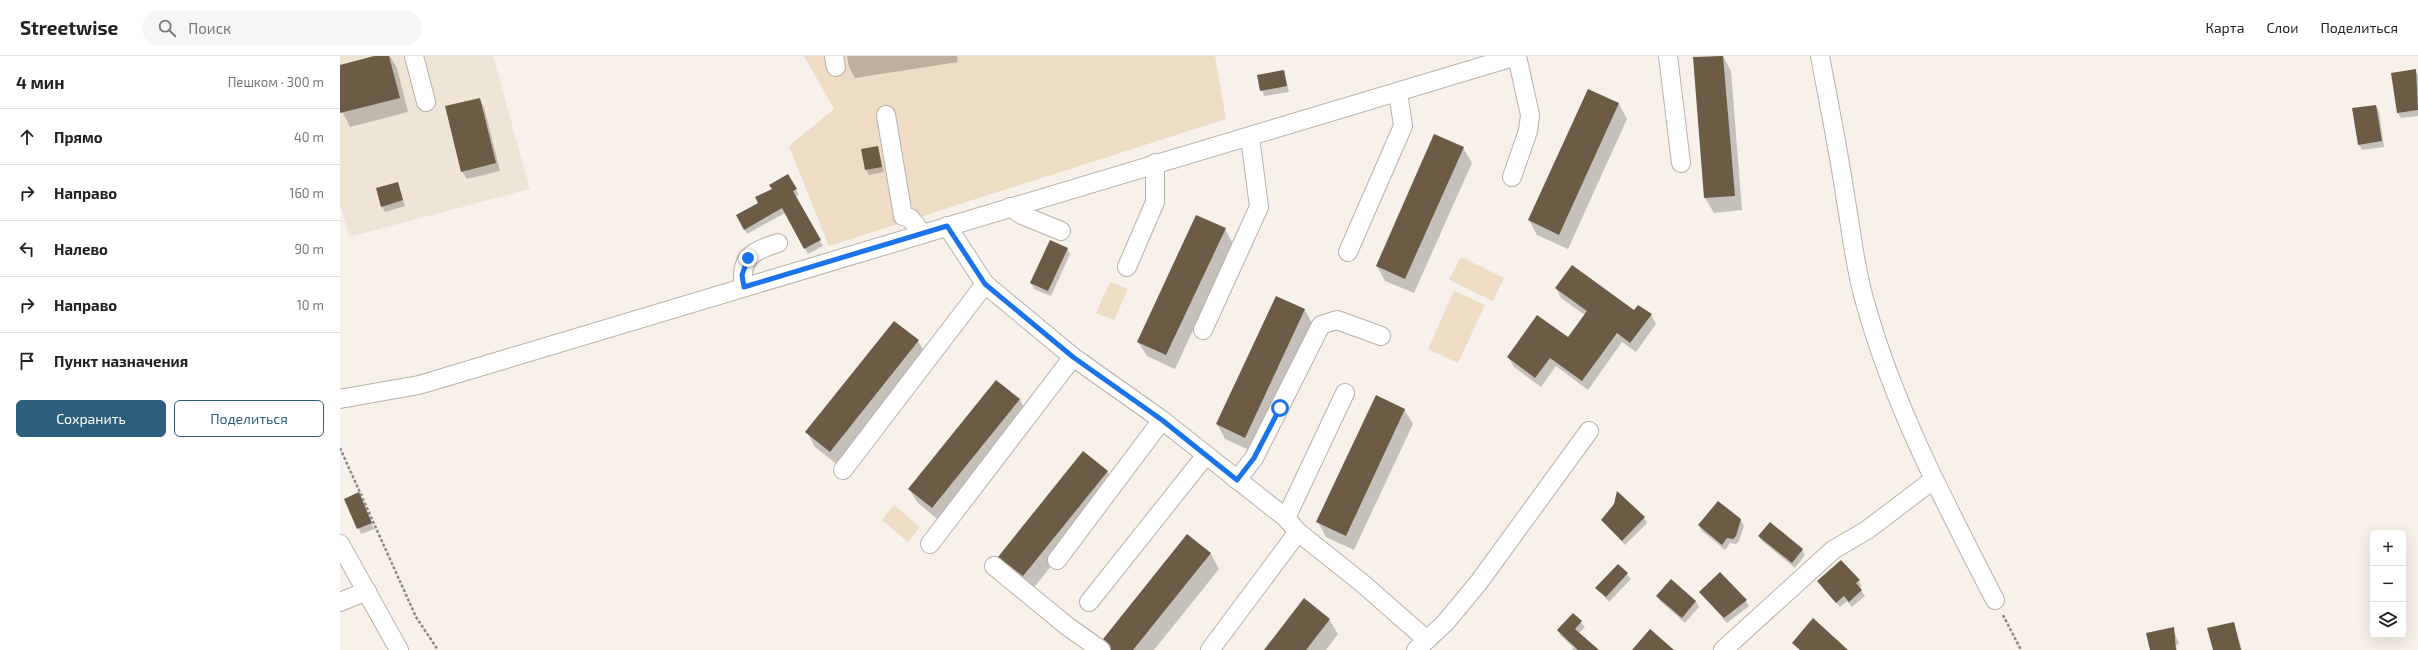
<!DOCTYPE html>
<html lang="ru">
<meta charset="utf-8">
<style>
body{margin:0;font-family:"Exo 2",sans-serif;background:#f6f6f6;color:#222}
.controls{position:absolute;right:12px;bottom:12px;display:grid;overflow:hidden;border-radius:6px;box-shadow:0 4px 16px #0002}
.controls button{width:36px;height:36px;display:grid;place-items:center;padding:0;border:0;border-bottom:1px solid #e0e0e0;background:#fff;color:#222;font:20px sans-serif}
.stop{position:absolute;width:12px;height:12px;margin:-9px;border:3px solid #1a73e8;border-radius:50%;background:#fff}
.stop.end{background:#1a73e8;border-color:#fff;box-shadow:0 1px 4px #0008}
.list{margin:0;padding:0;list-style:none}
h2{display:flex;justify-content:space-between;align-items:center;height:52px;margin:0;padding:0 16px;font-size:17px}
h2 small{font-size:13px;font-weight:400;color:#767676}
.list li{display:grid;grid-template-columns:26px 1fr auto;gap:12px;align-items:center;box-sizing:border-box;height:56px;padding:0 16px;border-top:1px solid #e0e0e0}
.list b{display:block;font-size:15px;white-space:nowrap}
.list em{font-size:13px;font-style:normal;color:#767676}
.actions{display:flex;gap:8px;padding:12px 16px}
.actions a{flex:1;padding:9px 0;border:1px solid #2d5f7c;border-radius:6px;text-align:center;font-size:14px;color:#2d5f7c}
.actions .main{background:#2d5f7c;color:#fff}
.icon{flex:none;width:22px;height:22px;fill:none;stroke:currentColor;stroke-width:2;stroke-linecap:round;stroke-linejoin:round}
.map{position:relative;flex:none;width:2078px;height:594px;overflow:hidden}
header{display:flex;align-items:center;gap:24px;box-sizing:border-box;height:56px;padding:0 20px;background:#fff;border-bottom:1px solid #e0e0e0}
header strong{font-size:19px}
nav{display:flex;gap:22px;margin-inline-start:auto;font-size:14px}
.search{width:280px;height:36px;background:#f6f6f6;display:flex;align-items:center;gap:10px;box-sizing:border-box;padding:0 14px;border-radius:22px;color:#767676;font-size:15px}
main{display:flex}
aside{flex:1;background:#fff}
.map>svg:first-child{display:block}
.built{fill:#efe5d6}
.green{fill:#eedcc4}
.shadow{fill:#0003}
.building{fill:#6c5c45}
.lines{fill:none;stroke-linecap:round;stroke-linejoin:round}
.minor-casing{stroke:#b7b1aa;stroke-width:20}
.path{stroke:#8c8883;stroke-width:2.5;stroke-dasharray:3 2;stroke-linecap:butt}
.minor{stroke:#fff;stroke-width:18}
.route{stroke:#1a73e8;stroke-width:5}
</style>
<header>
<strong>Streetwise</strong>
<div class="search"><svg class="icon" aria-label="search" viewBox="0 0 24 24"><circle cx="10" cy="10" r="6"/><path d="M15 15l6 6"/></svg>Поиск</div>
<nav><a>Карта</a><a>Слои</a><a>Поделиться</a></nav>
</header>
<main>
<aside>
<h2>4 мин<small>Пешком · 300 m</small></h2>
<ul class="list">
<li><svg class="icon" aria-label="ahead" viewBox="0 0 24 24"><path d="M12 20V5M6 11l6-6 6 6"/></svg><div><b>Прямо</b></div><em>40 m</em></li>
<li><svg class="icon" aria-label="right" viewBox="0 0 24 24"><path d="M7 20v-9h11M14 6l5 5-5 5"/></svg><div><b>Направо</b></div><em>160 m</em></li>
<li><svg class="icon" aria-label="left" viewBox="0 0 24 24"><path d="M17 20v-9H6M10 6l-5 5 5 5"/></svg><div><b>Налево</b></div><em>90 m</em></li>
<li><svg class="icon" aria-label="right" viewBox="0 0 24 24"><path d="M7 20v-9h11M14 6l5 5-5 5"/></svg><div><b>Направо</b></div><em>10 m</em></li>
<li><svg class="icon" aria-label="arrive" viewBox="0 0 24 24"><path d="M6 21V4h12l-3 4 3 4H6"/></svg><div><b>Пункт назначения</b></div></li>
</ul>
<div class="actions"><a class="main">Сохранить</a><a>Поделиться</a></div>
</aside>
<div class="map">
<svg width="2078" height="594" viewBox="0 0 2078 594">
<rect width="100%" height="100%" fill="#f7f1e9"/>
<path class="built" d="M0 0H153L190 133 9 181 0 148Z"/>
<g class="green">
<path d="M464 0H875L886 63 489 190 449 90 494 53Z"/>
<path d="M1121 201 1164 222 1153 245 1109 224Z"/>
<path d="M770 226 788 233 774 264 756 257Z"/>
<path d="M1114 235 1145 249 1118 307 1088 293Z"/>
<path d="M554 449 580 471 568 486 542 464Z"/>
</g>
<g class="shadow">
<path d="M38 0H50L57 12 68 56 10 71 0 51V10Z"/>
<path d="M507 0H617L618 6 515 22 509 11Z"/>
<path d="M1383 0 1391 15 1402 154 1374 157 1365 142 1354 2Z"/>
<path d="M2075 14 2078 19V60L2061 62 2058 57 2052 18Z"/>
<path d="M944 15 949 36 924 40 918 20Z"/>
<path d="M1248 34 1279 48 1287 63 1228 193 1197 179 1189 164Z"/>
<path d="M139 43 144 51 160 115 127 123 122 115Z"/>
<path d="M2036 50 2039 55 2044 91 2022 94 2019 89Z"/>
<path d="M538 91 544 116 529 119 526 113Z"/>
<path d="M1123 92 1132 107 1074 237 1045 225 1037 210Z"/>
<path d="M447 119 459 139 455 141 483 190 468 198 445 157 407 178 397 160 419 147Z"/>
<path d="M58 127 65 150 45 156 42 150Z"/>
<path d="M885 173 893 188 835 313 807 300 798 286Z"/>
<path d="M727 192 730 198 711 240 694 233 691 227Z"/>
<path d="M1216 232 1311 259 1316 268 1296 296 1282 286 1248 334 1216 310 1201 331 1174 311 1168 301 1228 282 1245 259 1221 242Z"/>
<path d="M936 241 965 254 973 269 914 396 885 383 877 368Z"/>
<path d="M554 266 578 285 587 300 499 410 475 391 467 376Z"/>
<path d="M656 325 680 344 688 359 601 466 578 447 569 433Z"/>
<path d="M1064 353 1073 368 1014 494 986 481 978 466Z"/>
<path d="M767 415 775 430 692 534 668 516 660 501Z"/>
<path d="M6 443H21L34 473 21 478Z"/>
<path d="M1304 462 1307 467 1285 489 1262 464Z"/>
<path d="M1401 464 1404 470 1399 485 1396 488 1390 487 1385 494 1362 475 1359 470Z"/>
<path d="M847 479 871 498 879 513 814 594H771L764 583Z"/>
<path d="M1419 480 1462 494 1465 499 1455 512 1422 485Z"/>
<path d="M1278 509 1291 523 1269 546 1257 532Z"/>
<path d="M1331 525 1356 546 1359 551 1345 567 1320 545 1317 540Z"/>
<path d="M1519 525 1522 530 1519 532 1525 540 1512 551 1507 545 1500 551 1478 526Z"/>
<path d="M1360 536 1406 545 1409 550 1387 567Z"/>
<path d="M1233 558 1245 571 1239 577 1258 594H1232L1234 592 1221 580 1218 575Z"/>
<path d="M989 563 998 578 986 594H925Z"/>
<path d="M1894 567 1902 594H1874Z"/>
<path d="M1833 572 1839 588 1836 589 1837 594H1811Z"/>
</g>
<g class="building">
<path d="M34 0H49L60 42 0 57V9Z"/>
<path d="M1383 0 1395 140 1364 142 1353 1Z"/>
<path d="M2076 13 2078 54 2057 57 2051 17Z"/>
<path d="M944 14 947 30 920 35 917 19Z"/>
<path d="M1248 33 1279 47 1219 179 1188 164Z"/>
<path d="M140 42 156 107 121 116 105 50Z"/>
<path d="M2036 49 2042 85 2018 89 2012 52Z"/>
<path d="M1094 78 1124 91 1065 223 1036 210Z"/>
<path d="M538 90 542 111 525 114 521 93Z"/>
<path d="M448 118 457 133 453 135 481 184 464 193 442 152 404 174 396 159 418 147 415 141 432 133 429 129Z"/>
<path d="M58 126 63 144 41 151 36 132Z"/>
<path d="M856 159 886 172 826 299 797 286Z"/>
<path d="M710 184 728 192 708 235 690 227Z"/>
<path d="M1232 209 1294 254 1298 249 1312 258 1290 287 1277 277 1242 325 1210 302 1195 322 1167 301 1197 259 1228 281 1247 255 1215 232Z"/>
<path d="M936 240 965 253 905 382 876 368Z"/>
<path d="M554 265 579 284 490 396 465 376Z"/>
<path d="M656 324 680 343 592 452 568 433Z"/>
<path d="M1036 339 1065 353 1006 480 976 466Z"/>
<path d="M743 395 768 415 683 520 658 501Z"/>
<path d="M1277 435 1305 461 1282 485 1261 464 1274 448Z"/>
<path d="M19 436 32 467 17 473 4 443Z"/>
<path d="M1378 445 1401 463 1396 480 1393 483 1387 482 1382 489 1358 469Z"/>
<path d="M1430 466 1463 493 1452 507 1418 480Z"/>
<path d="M847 478 871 497 793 594H771L770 589 763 583Z"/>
<path d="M1501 504 1520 524 1516 527 1522 534 1509 546 1504 540 1496 547 1477 525Z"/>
<path d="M1278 508 1288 517 1266 541 1255 532Z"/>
<path d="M1380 516 1407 544 1384 562 1359 536Z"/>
<path d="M1331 523 1356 545 1342 562 1316 540Z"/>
<path d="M964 542 990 563 966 594H924Z"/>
<path d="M1233 557 1242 565 1235 573 1259 594H1238L1217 574Z"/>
<path d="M1473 562 1508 594H1460L1452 587Z"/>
<path d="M1894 566 1901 594H1873L1867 572Z"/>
<path d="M1834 571 1836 594H1810L1806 577Z"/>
<path d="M1310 573 1334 594H1292Z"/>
</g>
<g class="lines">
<g class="minor-casing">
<g id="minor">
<path d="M74 0 86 46"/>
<path d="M494 0 496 11"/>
<path d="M1328 0 1341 107"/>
<path d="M1480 0C1489 48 1499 97 1506 145 1512 179 1515 213 1525 246 1554 351 1605 447 1655 544"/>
<path d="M546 59 563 160 570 162 583 178"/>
<path d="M1172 121 1188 75 1190 59 1177 0"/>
<path d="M670 151 682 159 721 175"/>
<path d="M607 170 645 228 733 301 822 364 946 462 958 476 1022 527 1087 584"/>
<path d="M1008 196 1063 70 1058 36"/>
<path d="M787 211 815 146V107"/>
<path d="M404 231C399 202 412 195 438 187"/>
<path d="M863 274 919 151 910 81"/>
<path d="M0 343 79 329 1177 0"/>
<path d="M503 414 645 228"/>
<path d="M897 424 914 402 981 269 997 264 1041 280"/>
<path d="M946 462 1005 337"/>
<path d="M0 488 59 594"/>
<path d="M590 488 733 301"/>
<path d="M717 504 822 364"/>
<path d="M654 510 727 570 761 594"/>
<path d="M0 546 27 535"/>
<path d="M749 546 866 399"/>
<path d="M870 594 958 476"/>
<path d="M1076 594 1105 567 1139 526 1249 375"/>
<path d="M1383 594 1493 494 1527 474 1593 424"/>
</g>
</g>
<g class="path">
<path d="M0 392 76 561 98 594"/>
<path d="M1663 559 1681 594"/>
</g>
<use href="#minor" class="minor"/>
</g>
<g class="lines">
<path class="route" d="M408 202 402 219 404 231 607 170 645 228 733 301 822 364 897 424 914 402 940 352"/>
</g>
</svg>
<div class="controls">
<button>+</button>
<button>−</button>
<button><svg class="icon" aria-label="layers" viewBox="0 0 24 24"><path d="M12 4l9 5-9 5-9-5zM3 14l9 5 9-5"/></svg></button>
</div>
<div class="stop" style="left:940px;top:352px"></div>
<div class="stop end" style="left:408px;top:202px"></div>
</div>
</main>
